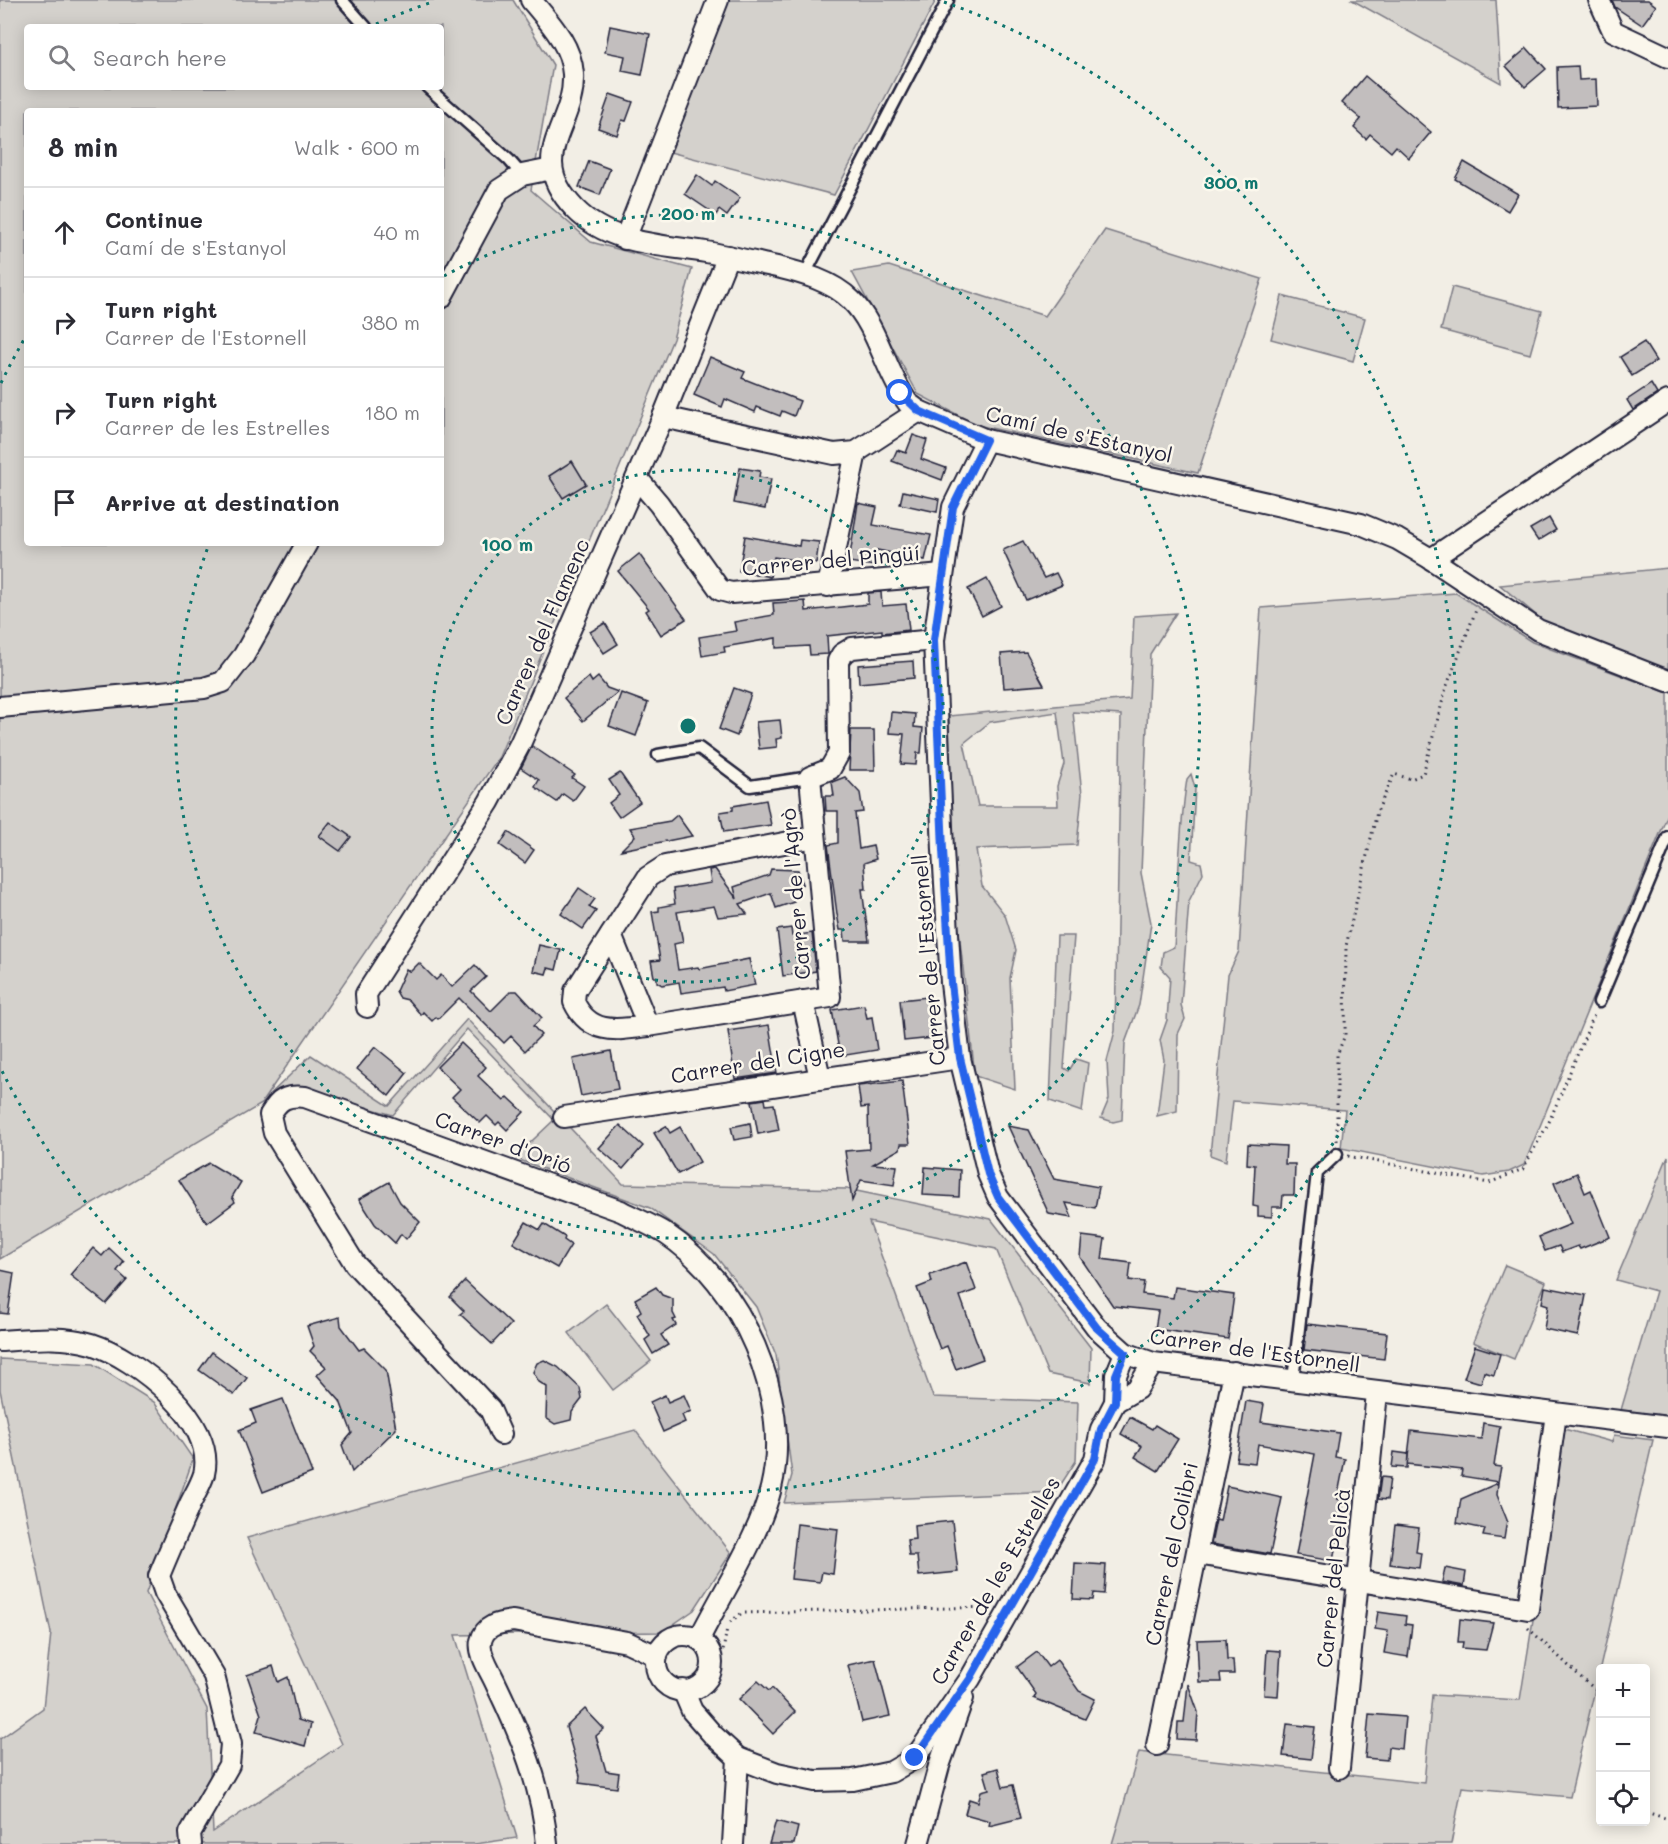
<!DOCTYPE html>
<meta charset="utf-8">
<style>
body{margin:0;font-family:Mali,sans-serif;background:#f7f7f7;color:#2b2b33}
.controls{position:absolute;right:18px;bottom:18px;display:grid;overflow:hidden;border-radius:6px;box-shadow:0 3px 15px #0003}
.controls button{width:54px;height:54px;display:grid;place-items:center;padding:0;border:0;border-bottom:2px solid #e1e1e2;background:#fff;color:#2b2b33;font:30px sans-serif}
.stop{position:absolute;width:18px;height:18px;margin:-14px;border:4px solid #2563eb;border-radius:50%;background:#fff}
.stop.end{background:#2563eb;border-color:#fff;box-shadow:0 2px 6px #0008}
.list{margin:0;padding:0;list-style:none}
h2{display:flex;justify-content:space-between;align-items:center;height:78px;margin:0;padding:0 24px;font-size:26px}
h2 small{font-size:20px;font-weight:400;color:#7c7c81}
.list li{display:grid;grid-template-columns:39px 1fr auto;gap:18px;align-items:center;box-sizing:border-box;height:90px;padding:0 24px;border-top:2px solid #e1e1e2}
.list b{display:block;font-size:22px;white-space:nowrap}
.list p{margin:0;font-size:20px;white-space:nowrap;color:#7c7c81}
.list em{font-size:20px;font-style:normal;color:#7c7c81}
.icon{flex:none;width:33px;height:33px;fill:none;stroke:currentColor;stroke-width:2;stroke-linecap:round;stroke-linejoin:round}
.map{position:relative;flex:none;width:1668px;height:1844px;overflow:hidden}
.search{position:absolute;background:#fff;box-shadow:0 3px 15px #0003;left:24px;top:24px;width:420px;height:66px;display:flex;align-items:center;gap:15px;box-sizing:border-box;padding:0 21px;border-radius:6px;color:#7c7c81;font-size:22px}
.panel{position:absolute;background:#fff;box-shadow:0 3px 15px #0003;left:24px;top:108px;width:420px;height:438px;border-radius:6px}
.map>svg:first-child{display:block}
.green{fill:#d4d1cc;stroke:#7b7a84;stroke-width:1.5;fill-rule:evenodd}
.building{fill:#c2bebe;stroke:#22223b;stroke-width:1.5}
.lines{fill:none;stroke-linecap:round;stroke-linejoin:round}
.lane-casing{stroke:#22223b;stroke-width:15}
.street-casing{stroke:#22223b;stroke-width:24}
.path{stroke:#22223b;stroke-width:3;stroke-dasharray:1.5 4.5;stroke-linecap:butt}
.lane{stroke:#fbf7ec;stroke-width:10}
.street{stroke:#fbf7ec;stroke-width:20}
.route{stroke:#2563eb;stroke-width:8}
.ring{fill:none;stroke:#0f766e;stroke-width:3;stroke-dasharray:3 6}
.labels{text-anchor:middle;stroke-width:5;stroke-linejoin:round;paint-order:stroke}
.street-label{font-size:21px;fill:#22223b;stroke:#fbf7ec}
.centre{fill:#0f766e;stroke:#fbf7ec;stroke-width:3}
.ring-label{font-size:18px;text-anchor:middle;font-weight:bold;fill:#0f766e;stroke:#fbf7ec;stroke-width:5;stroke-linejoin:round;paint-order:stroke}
</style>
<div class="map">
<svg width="1668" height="1844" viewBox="0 0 1668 1844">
<rect width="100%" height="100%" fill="#f2eee5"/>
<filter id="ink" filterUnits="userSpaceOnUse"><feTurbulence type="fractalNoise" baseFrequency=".0167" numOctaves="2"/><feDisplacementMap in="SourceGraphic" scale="12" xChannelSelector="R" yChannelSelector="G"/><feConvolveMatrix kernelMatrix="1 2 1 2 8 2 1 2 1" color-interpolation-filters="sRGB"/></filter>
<g filter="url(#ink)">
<g class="green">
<path d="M0 0H513L553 65 531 190 591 242 692 269 673 339 499 757 262 1102 311 1055 389 1106 467 1019 623 1184 847 1189 991 1219 1091 1348 1090 1383 1048 1374 996 1249 869 1222 933 1397 1078 1402 1076 1461 1056 1492 784 1503 792 1475 776 1355 756 1307 714 1254 650 1208 514 1158 554 1120 467 1029 393 1115 292 1086 0 1259ZM27 27H441V87H27ZM27 111H441V543H27Z"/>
<path d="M727 0H936L834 195 666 151Z"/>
<path d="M1352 0H1496L1501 83Z"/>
<path d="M1105 230 1262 279 1198 473 977 425 918 394 852 272 889 266 1045 316Z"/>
<path d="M1452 287 1542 311 1530 354 1441 330Z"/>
<path d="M1282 296 1365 318 1353 361 1271 339Z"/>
<path d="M1668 568V670L1548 625 1500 585Z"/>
<path d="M1456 593 1532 642 1668 693V814L1524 1165 1509 1172 1483 1176 1341 1148 1345 1110 1233 1101 1226 1161 1210 1155 1228 975 1239 951 1261 608Z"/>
<path d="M1176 613 1150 654 1141 873 1151 923 1139 1005 1125 1043 1122 1120 1113 1122 1101 1118 1109 1099 1107 1061 1115 1031 1121 715 1073 712 1082 794 1077 845 976 849 982 886 1005 915 1016 950 1010 978 1015 1089 975 1076 954 887 949 716 1130 699 1134 616ZM1057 712 1064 764 1057 786 1058 806H978L964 743 990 722Z"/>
<path d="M1191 774 1195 788 1191 860 1201 863 1203 873 1189 901 1181 1005 1185 1019 1178 1034 1177 1111 1157 1116 1164 1060 1160 1040 1167 1020 1170 977 1161 967 1163 952 1174 947C1179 891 1178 835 1187 779Z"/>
<path d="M1057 936H1074L1064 1068 1069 1071 1076 1059 1088 1063 1082 1112 1050 1101Z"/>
<path d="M1668 1156V1416L1621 1410 1656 1291 1616 1280Z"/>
<path d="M1505 1265 1546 1282 1514 1359 1473 1342Z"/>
<path d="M606 1304 651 1361 613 1390 569 1333Z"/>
<path d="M0 1359 94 1364 154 1402 193 1459 146 1593 207 1709 213 1832 342 1744 247 1538 635 1430 731 1553 694 1610 662 1632 455 1635 517 1838 475 1844H0V1739L43 1708 51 1633 0 1390Z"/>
<path d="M1564 1429 1612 1442 1614 1435 1653 1440 1570 1797 1462 1787 1451 1844H1112L1139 1752 1424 1783 1432 1695 1520 1700Z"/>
</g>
<g class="building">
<path d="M1612 0H1648L1656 6 1642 25 1615 7Z"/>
<path d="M610 26 650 34 642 75 622 71 625 56 605 52Z"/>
<path d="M1527 48 1546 69 1525 87 1506 66Z"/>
<path d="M1578 66 1579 80 1596 79 1597 106 1558 108 1557 67Z"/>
<path d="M1365 76 1431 132 1409 158 1396 146 1391 152 1370 134 1366 139 1354 128 1361 119 1342 103Z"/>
<path d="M610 94 633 102 626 121 622 120 617 135 598 128Z"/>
<path d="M589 161 610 169 600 195 579 187Z"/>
<path d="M1464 162 1518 194 1508 211 1455 179Z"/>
<path d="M697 175 712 186 715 181 740 198 727 216 719 210 716 215 685 194Z"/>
<path d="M1644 342 1656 361 1632 376 1620 357Z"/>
<path d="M710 357 745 372 742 378 800 401 794 416 782 411 780 416 757 407 755 412 725 399 722 407 694 395Z"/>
<path d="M1651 384 1657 394 1633 410 1627 400Z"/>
<path d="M913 435 927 440 921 459 946 468 942 480 892 461 897 450 906 453Z"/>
<path d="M572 461 586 484 563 498 549 476Z"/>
<path d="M740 468 760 471 759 477 771 479 765 509 734 503Z"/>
<path d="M903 491 939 499 937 512 900 504Z"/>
<path d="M858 503 877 507 873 525 931 535 925 560 877 550 874 566 849 562Z"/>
<path d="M1549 518 1556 530 1538 541 1530 529Z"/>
<path d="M745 536 799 546 800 540 819 542 816 563 774 557 770 577 739 571Z"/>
<path d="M1023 541 1044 578 1056 573 1062 585 1026 600 1003 550Z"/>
<path d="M639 554 686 619 661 635 646 611 649 609 618 571Z"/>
<path d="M987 579 1001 606 982 616 968 589Z"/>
<path d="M881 592 882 606 906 604 909 630 882 633V630L827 636 828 654 810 655 809 646 776 648V638L724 647 725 652 702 656 699 637 736 631 734 622 774 615 773 603 805 601 806 611 868 604V593Z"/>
<path d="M605 623 618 644 604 653 590 632Z"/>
<path d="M1026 652 1044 685 1004 688 1001 654Z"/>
<path d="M913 661 914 678 859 683 858 665Z"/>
<path d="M589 677 592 682 598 677 607 688 618 692 583 721 564 698Z"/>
<path d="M734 688 751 694 737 736 719 729Z"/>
<path d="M621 693 648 703 636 736 609 726Z"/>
<path d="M891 712 915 714 914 727 923 728 921 753H917L916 765 901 764 904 734 889 733Z"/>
<path d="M780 720 782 738 776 739 777 747 759 749 756 722Z"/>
<path d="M851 730H874L875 770H849Z"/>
<path d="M532 746 575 775 572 778 584 786 573 801 563 794 557 802 535 787 539 780 521 768Z"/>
<path d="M620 773 640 802 619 817 609 803 619 795 609 780Z"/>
<path d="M845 777 860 793 863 812 855 813 859 849 873 846 876 859 864 863 866 889H862L869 941H845L844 930H840L837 914 828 845 838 843V811H826L825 796H834L832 782Z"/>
<path d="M766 800 771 825 724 832 720 812 733 810V806Z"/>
<path d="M677 815 692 836 621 850 635 836 630 828 670 821Z"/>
<path d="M330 822 351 837 340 851 319 836Z"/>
<path d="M508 832 534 850 525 863 500 845Z"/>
<path d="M715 869 737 899 734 887 769 875 771 869 798 870 803 884 789 889 794 902 776 908 771 893 740 904 747 914 718 917 714 906 677 912 683 942 674 944 678 970 698 967 699 969 749 959 755 985 724 991 723 987 681 993 679 982 662 985 657 982V977H654L651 961 660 960 652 912 659 911V907L675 904 673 889 711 883 709 870Z"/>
<path d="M579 888 595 899 589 907 596 911 583 929 561 914Z"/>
<path d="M791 928 792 936 812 933 816 971 783 976 777 930Z"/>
<path d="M539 945 561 950 556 970 548 968 546 974 533 971Z"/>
<path d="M419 963 436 980 441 975 452 987 475 965 486 977 471 991 491 1011 511 991H517L542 1018 533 1026 541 1035 525 1051 511 1036 504 1043 459 998 438 1019 436 1017 432 1021 423 1012 421 1015 408 1000 400 998 396 991 406 969 410 972Z"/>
<path d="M928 997 933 1038 904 1041 900 1000Z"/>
<path d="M864 1005 867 1018 872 1017 877 1050 840 1056 832 1010Z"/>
<path d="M769 1025 777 1073 735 1079 728 1031Z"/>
<path d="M461 1043 486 1067 478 1076 504 1101 508 1097 524 1112 507 1130 499 1122 496 1125 487 1116 480 1123 452 1097 460 1089 437 1067Z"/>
<path d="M375 1047 407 1073 389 1096 357 1069Z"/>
<path d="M611 1051 618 1089 581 1096 573 1059Z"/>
<path d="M902 1081 910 1144H901L900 1149 873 1164 897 1166 894 1185 861 1180 852 1201 845 1151 869 1149 868 1107 861 1108 858 1086Z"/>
<path d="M765 1099 766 1105 774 1104 779 1130 758 1134 752 1101Z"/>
<path d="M750 1123 752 1137 734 1140 731 1127Z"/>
<path d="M620 1125 643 1146 623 1169 599 1148Z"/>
<path d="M666 1126 670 1133 680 1127 700 1162 678 1174 654 1133Z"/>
<path d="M1008 1126 1029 1130 1054 1179 1099 1187 1095 1208 1066 1203 1072 1218 1049 1214Z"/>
<path d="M1248 1144 1286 1146 1285 1164H1295L1294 1195H1283L1282 1207H1272V1217L1258 1216V1207L1253 1206 1255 1165 1247 1164Z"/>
<path d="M209 1163 241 1182 232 1197 235 1202 207 1223 179 1180Z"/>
<path d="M925 1167 960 1170 959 1197 923 1195Z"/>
<path d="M1577 1173 1585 1193 1591 1190 1610 1237 1580 1249 1578 1246 1562 1252 1559 1246 1545 1251 1539 1237 1571 1224 1554 1183Z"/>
<path d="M389 1182 400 1202 420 1222 406 1239 401 1234 395 1243 375 1224 359 1199Z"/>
<path d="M526 1222 540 1230 544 1224 565 1237 564 1240 571 1245 557 1268 513 1243Z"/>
<path d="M1082 1236 1105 1239 1102 1259 1131 1263 1129 1280 1144 1282 1142 1294 1173 1298 1175 1287 1234 1295 1228 1339 1155 1329 1158 1311 1113 1306 1080 1257Z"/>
<path d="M93 1248 102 1256 109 1248 124 1262 117 1271 127 1280 106 1304 70 1275Z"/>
<path d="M966 1262 976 1290 960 1296 983 1359 956 1369 947 1346 940 1349 917 1288 932 1282 930 1275Z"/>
<path d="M0 1270 14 1273 8 1314 0 1313Z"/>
<path d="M465 1281 511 1324 492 1344 460 1314 464 1311 450 1297Z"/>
<path d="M656 1287 662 1295 673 1299V1313L676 1319 673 1320 676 1325 661 1335 668 1345 653 1354 645 1340 650 1336 637 1314 641 1311 635 1299Z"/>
<path d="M1545 1287 1586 1295 1578 1336 1544 1329 1548 1305 1542 1303Z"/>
<path d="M340 1317 341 1326 359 1350 364 1348 386 1370 396 1429 352 1472 342 1445 352 1433 340 1401 317 1375 326 1367 310 1351 314 1346 307 1326Z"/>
<path d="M1307 1324 1387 1333 1384 1359 1304 1350Z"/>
<path d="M1475 1346 1500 1354 1494 1375 1484 1372 1481 1383 1464 1378Z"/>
<path d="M212 1352 247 1378 234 1395 199 1370Z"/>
<path d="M544 1360 558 1367 580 1388 582 1399 572 1412 571 1420 555 1424 546 1418 547 1387 539 1382 533 1372 537 1363Z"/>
<path d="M665 1395 668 1402 684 1395 691 1411 682 1415 685 1422 663 1432 650 1402Z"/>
<path d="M283 1399 312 1473 263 1492 239 1430 256 1423 251 1410Z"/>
<path d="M1246 1401 1264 1404 1261 1422 1339 1433 1335 1457 1345 1459 1337 1499 1344 1500 1333 1561 1296 1555 1315 1454 1258 1444 1255 1463 1236 1461Z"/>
<path d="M1130 1417 1152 1429 1155 1425 1178 1439 1158 1471 1135 1457 1142 1446 1121 1434Z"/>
<path d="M1483 1423 1500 1426 1494 1466 1501 1467 1498 1482 1461 1476 1462 1470 1407 1464 1411 1431 1481 1439Z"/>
<path d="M1394 1452 1408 1454 1407 1468 1392 1467Z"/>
<path d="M1381 1477 1390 1478 1387 1500 1378 1499Z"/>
<path d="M1498 1483 1497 1495 1507 1520 1504 1539 1483 1536 1485 1529 1457 1523 1461 1499Z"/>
<path d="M1227 1486 1282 1498 1270 1554 1211 1544 1216 1520 1220 1521Z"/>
<path d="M952 1521 958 1572 919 1576 917 1556H909L907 1540 915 1539 914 1525Z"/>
<path d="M797 1524 838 1529 833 1574 822 1572 820 1582 791 1579Z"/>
<path d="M1395 1525 1419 1528 1416 1552 1421 1553 1419 1568 1390 1564Z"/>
<path d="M1075 1563 1106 1565 1104 1594 1094 1593 1093 1600 1073 1599Z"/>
<path d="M1445 1568 1466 1572 1464 1586 1442 1582Z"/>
<path d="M1378 1612 1406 1616 1405 1624 1412 1625 1408 1657 1384 1653 1388 1631 1375 1629Z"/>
<path d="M1460 1619 1493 1623 1486 1650 1462 1648 1463 1642H1458Z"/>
<path d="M1226 1639 1227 1660H1233L1234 1674H1220L1221 1682H1199L1197 1640Z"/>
<path d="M1267 1650 1281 1651 1278 1696 1264 1695Z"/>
<path d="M1037 1652 1048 1667 1057 1660 1079 1691 1095 1699 1085 1719 1034 1698 1036 1694 1017 1667Z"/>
<path d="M875 1659 890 1716 862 1722 848 1665Z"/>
<path d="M273 1666 278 1682 288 1677 298 1720 311 1724 305 1746 256 1732 261 1715 247 1675Z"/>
<path d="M758 1681 769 1691 772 1688 795 1712 773 1734 739 1699Z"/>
<path d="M1188 1684 1198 1712 1196 1740 1177 1739 1178 1722H1184Z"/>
<path d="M585 1709 604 1729 596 1736 606 1771 619 1773 617 1788 579 1783 580 1776 566 1727Z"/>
<path d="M1369 1714 1405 1717 1402 1749 1388 1747 1387 1760 1365 1758Z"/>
<path d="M1287 1724 1315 1727 1311 1759 1283 1756Z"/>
<path d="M998 1768 1003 1787 1013 1785 1021 1818 989 1826 990 1821 965 1814 969 1799 978 1802 981 1791 989 1789 984 1772Z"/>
<path d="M776 1821 798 1827 794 1844H769Z"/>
</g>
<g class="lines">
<g class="lane-casing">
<g id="lane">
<path d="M342 0 366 27"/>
<path d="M427 87 509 160 522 175"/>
<path d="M805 274 948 0"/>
<path d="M658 755 699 748 750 786 810 777"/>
<path d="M1599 1002 1668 837"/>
<path d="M1293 1380 1317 1173 1337 1154"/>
</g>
</g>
<g class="street-casing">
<g id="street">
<path d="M531 0C549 22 571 44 573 74 576 127 523 155 575 209 609 244 661 245 706 252 730 256 754 262 777 267 802 273 832 281 851 300 877 325 886 373 908 403L919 411 986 440 1361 524 1397 539 1431 559 1538 630 1668 681"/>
<path d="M1599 0 1613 31 1668 57"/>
<path d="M625 239 718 0"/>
<path d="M441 298 499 190 522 175 552 169"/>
<path d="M663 417 834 454 856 452 919 411"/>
<path d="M986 440 953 507 934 640 943 850 951 983 960 1058 988 1174 998 1197 1097 1328 1125 1353 1153 1363 1668 1427"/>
<path d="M637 478 659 504 720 590 731 593 943 575"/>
<path d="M1431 559 1668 401"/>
<path d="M828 586 856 452"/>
<path d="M0 707 204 688 223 682 244 655 307 543"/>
<path d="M611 935 648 1026 830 997 810 777 830 769 839 753 838 661 842 654 852 648 934 640"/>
<path d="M803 1001 820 1078"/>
<path d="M367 1007 366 994 489 802 520 744 663 417 728 256"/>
<path d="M648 1026C618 1030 590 1036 574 1002L575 991 648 877 665 866 815 837"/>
<path d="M564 1117 960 1058"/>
<path d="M0 1341C30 1339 62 1335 92 1344 136 1358 217 1421 204 1474 201 1484 195 1494 190 1504 180 1527 169 1551 159 1576L165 1593 214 1676 231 1744 229 1765 190 1833 191 1844"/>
<path d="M1115 1402 1137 1389 1153 1363"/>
<path d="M501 1434 490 1409 355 1264 274 1133 270 1115C279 1099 286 1095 305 1097L621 1211C636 1219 652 1225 666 1234 741 1284 793 1398 771 1488 759 1537 722 1593 699 1639"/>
<path d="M1197 1554 1528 1609 1556 1414"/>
<circle cx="684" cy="1663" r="28"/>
<path d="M683 1690 692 1711 713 1735 738 1758 777 1773 815 1781 853 1780 891 1772 915 1758 970 1679 1095 1459 1101 1429 1115 1402 1116 1375 1125 1353"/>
<path d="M1157 1745 1234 1372"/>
<path d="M1339 1768 1377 1393"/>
<path d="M547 1844C542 1786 521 1736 496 1684 491 1672 478 1654 481 1641 485 1625 498 1623 513 1621L627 1642 657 1656"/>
<path d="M733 1844 738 1758"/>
<path d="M918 1844 939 1766 963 1698"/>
</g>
</g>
<g class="path">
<path d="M1337 1141V1055L1345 1035 1346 946 1377 812 1394 774 1411 779 1423 774 1446 688 1476 610"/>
<path d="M1348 1156 1489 1183 1523 1169 1549 1122 1594 1015"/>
<path d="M730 1622 742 1613 990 1607"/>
<path d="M1528 1628 1585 1681 1600 1693"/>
<path d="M712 1653 723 1651 727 1628"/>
<path d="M1646 1812 1668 1819"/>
</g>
<use href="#lane" class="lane"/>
<use href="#street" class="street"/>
</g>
</g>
<g class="lines" filter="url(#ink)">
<path class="route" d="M900 393 919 411 986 440 953 507 934 640 943 850 951 983 960 1058 988 1174 998 1197 1097 1328 1125 1353 1116 1375 1115 1402 1101 1429 1095 1459 970 1679 915 1758"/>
</g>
<g class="ring">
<circle cx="688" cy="726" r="256"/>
<path d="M444 276A512 512 0 1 1 208 547"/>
<path d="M1 383A768 768 0 0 1 26 336M376 24A768 768 0 0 1 432 2M944 2A768 768 0 1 1 1 1069"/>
</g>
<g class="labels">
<g class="street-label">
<text transform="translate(1079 435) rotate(13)" y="7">Camí de s'Estanyol</text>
<text transform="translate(831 561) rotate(-5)" y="7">Carrer del Pingüí</text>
<text transform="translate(543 632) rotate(-66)" y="7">Carrer del Flamenc</text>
<text transform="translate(796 894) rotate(-95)" y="7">Carrer de l'Agrò</text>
<text transform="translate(929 960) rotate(-95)" y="7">Carrer de l'Estornell</text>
<text transform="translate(758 1063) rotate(-9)" y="7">Carrer del Cigne</text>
<text transform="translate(503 1143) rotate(20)" y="7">Carrer d'Orió</text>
<text transform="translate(1255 1351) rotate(8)" y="7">Carrer de l'Estornell</text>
<text transform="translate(1172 1554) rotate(-78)" y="7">Carrer del Colibri</text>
<text transform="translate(1334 1578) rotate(-84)" y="7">Carrer del Pelicà</text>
<text transform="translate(996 1581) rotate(-60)" y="7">Carrer de les Estrelles</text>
</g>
</g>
<circle cx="688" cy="726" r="9" class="centre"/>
<g class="ring-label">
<text x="1231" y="189">300 m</text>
<text x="688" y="220">200 m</text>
<text x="507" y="551">100 m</text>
</g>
</svg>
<div class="controls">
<button>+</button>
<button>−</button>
<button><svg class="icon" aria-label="locate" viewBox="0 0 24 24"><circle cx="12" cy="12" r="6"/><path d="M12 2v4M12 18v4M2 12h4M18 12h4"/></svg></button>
</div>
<div class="stop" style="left:900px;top:393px"></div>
<div class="stop end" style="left:915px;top:1758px"></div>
<div class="search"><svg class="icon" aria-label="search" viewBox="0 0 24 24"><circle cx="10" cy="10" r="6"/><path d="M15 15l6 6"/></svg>Search here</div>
<section class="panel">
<h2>8 min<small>Walk · 600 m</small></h2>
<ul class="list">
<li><svg class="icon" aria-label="ahead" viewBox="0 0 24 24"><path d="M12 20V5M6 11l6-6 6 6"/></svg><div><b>Continue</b><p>Camí de s'Estanyol</p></div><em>40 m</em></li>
<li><svg class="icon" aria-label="right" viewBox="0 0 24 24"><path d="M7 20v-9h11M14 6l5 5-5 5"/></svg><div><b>Turn right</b><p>Carrer de l'Estornell</p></div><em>380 m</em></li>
<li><svg class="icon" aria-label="right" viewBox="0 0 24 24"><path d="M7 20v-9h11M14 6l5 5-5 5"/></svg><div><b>Turn right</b><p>Carrer de les Estrelles</p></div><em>180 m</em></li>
<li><svg class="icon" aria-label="arrive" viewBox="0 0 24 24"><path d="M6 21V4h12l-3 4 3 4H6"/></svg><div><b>Arrive at destination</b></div></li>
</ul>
</section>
</div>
